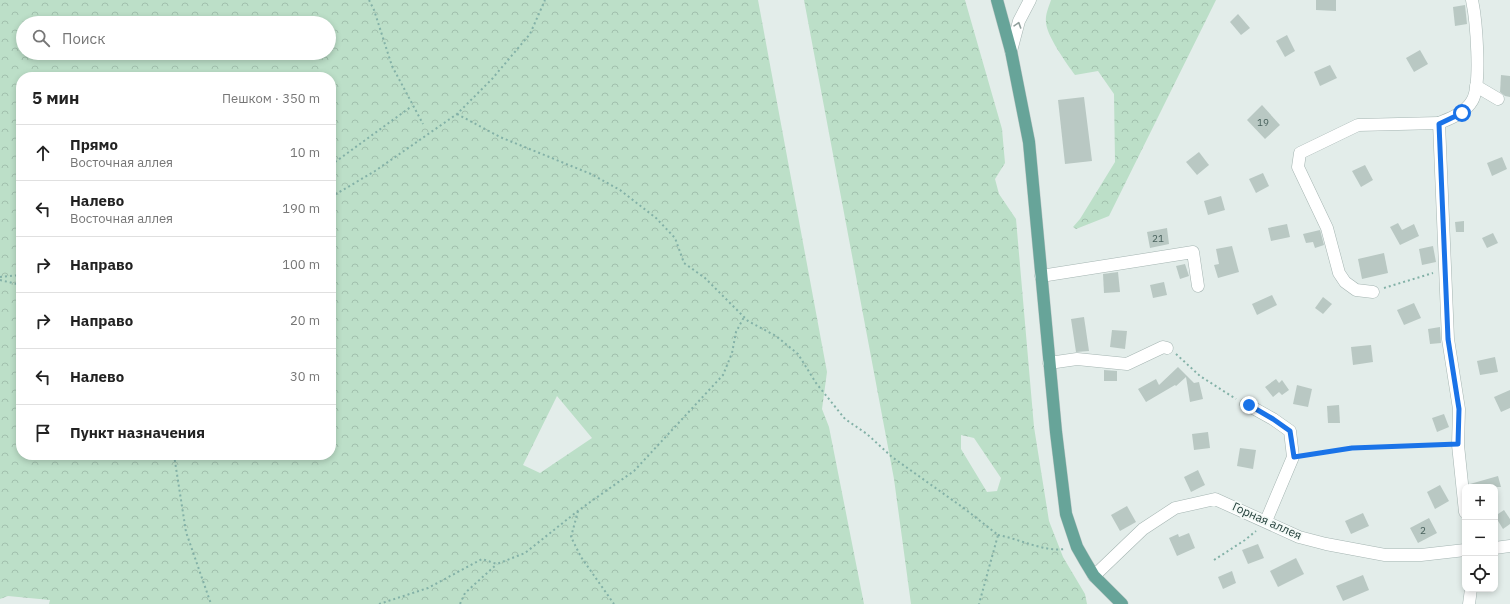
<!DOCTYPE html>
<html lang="ru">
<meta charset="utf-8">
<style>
body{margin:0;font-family:"IBM Plex Sans",sans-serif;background:#f2f2f2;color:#222}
.controls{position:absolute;right:12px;bottom:12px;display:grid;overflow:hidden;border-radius:8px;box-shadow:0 2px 6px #0003}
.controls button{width:36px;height:36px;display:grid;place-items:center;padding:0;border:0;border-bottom:1px solid #e0e0e0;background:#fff;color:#222;font:20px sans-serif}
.stop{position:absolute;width:12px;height:12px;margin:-9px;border:3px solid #1a73e8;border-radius:50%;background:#fff}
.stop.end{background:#1a73e8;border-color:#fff;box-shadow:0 1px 4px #0008}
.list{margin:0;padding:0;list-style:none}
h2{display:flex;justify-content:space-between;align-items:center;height:52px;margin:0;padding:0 16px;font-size:17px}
h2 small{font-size:13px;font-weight:400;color:#767676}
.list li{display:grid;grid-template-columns:26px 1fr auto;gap:12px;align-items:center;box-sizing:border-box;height:56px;padding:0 16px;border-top:1px solid #e0e0e0}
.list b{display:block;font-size:15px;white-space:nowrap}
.list p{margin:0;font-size:13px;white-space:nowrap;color:#767676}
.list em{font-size:13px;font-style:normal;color:#767676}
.icon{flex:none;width:22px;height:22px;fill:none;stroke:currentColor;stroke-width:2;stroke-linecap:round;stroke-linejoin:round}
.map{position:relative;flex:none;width:1510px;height:604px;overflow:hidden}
.search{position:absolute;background:#fff;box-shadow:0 2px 6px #0003;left:16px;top:16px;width:320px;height:44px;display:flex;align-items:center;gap:10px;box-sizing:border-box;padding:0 14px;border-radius:22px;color:#767676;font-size:15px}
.panel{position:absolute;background:#fff;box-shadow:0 2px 6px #0003;left:16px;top:72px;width:320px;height:388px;border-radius:16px}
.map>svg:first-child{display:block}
.forest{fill:url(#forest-crowns);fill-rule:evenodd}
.building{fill:#b9c8c3}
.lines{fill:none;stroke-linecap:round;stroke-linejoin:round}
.minor-casing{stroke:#a5b5b2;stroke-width:13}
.major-casing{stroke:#c1c9c8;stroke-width:13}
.path{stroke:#83b1a7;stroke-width:2;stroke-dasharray:2 3;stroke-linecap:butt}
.minor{stroke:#fff;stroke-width:12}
.major{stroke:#67a499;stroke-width:12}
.oneway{stroke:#909f9c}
.route{stroke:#1a73e8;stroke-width:5}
.labels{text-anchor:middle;stroke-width:3.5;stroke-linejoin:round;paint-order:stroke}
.number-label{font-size:10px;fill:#48615c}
.street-label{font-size:12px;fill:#223f3a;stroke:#f4faf7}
</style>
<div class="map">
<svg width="1510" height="604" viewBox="0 0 1510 604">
<defs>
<pattern id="forest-crowns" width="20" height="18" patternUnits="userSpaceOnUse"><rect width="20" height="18" fill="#bcdfc8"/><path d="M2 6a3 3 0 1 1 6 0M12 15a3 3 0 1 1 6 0" fill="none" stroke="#a1c0ad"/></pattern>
</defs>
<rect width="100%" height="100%" fill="#e3edea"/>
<g class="forest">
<path d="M0 0H758L827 372 822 409 829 427 864 604H49L50 600 8 596 0 599ZM23 23H329V53H23ZM21 77H331V455H21ZM557 396 592 438 540 473 523 465Z"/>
<path d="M804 0H965L1002 129 1005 163 995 179 999 194 1016 219 1034 427 1049 521 1063 557 1085 594 1087 604H911L894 479ZM961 435 974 438 1001 478 997 491 987 492 961 449Z"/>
<path d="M1051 0H1216L1109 216 1076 229 1073 227 1080 219 1115 162 1114 94 1098 71 1075 75C1067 64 1046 35 1046 22 1045 15 1049 6 1051 0Z"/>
</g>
<g class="building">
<path d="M1316 0H1336V11L1316 10Z"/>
<path d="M1465 5 1467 24 1455 26 1453 7Z"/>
<path d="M1238 14 1250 28 1241 35 1230 22Z"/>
<path d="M1287 35 1295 51 1285 57 1276 41Z"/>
<path d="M1420 50 1428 64 1414 72 1406 58Z"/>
<path d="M1330 65 1337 78 1320 86 1314 72Z"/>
<path d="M1501 75 1510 76V97L1505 96 1500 92Z"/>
<path d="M1084 97 1092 161 1065 164 1058 100Z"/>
<path d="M1262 105 1280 125 1265 139 1247 120Z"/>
<path d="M1199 152 1209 165 1197 175 1186 162Z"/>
<path d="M1502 157 1507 169 1492 176 1487 163Z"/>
<path d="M1365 165 1373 180 1361 187 1352 171Z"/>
<path d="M1263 173 1269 186 1256 193 1249 179Z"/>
<path d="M1221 196 1225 210 1208 215 1204 201Z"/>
<path d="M1464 221V232H1456L1455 222Z"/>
<path d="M1398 223 1402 230 1414 224 1419 236 1400 245 1390 227Z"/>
<path d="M1287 224 1290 237 1271 241 1268 228Z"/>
<path d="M1167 228 1169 244 1150 248 1147 232Z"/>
<path d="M1320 230 1324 245 1315 248 1313 242 1306 243 1303 234Z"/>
<path d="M1493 233 1498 243 1487 248 1482 238Z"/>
<path d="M1232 246 1239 272 1218 278 1214 265 1219 264 1216 249Z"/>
<path d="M1433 246 1436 262 1422 265 1419 249Z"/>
<path d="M1384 253 1388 273 1362 279 1358 259Z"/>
<path d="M1185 264 1189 276 1180 279 1176 266Z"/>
<path d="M1118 272 1120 292 1104 293 1103 274Z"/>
<path d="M1164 282 1167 295 1153 298 1150 285Z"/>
<path d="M1272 295 1277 305 1257 315 1252 304Z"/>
<path d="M1323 297 1332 304 1323 314 1315 308Z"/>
<path d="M1414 303 1421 318 1404 325 1397 310Z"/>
<path d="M1084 317 1089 351 1076 352 1071 319Z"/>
<path d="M1440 327 1441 343 1430 344 1428 329Z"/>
<path d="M1112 330 1127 331 1125 349 1110 347Z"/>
<path d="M1371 345 1373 362 1353 365 1351 347Z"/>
<path d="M1495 357 1498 372 1480 375 1477 361Z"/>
<path d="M1178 367 1194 383 1199 382 1203 399 1190 402 1186 377 1176 386 1175 385 1146 402 1138 389 1156 379 1159 385Z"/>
<path d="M1104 370 1117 371V381H1104Z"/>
<path d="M1276 379 1279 383 1282 380 1289 390 1282 395 1279 392 1273 397 1265 387Z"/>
<path d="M1297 385 1312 389 1308 407 1293 404Z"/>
<path d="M1510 390V408L1501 412 1494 397Z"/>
<path d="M1339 405 1340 423H1328L1327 406Z"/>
<path d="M1444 414 1449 427 1437 432 1432 418Z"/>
<path d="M1208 432 1210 448 1194 450 1192 434Z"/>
<path d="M1240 448 1256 450 1253 469 1237 466Z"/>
<path d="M1198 470 1205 485 1191 492 1184 477Z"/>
<path d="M1498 476 1501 487H1470V484Z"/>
<path d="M1440 485 1449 501 1435 509 1427 492Z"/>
<path d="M1127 506 1136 522 1120 531 1111 515Z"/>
<path d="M1504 510 1510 519V524L1503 529 1495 516Z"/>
<path d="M1363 513 1369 526 1351 534 1345 521Z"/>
<path d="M1429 518 1437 533 1418 543 1410 528Z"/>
<path d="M1189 533 1195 548 1177 556 1169 538 1178 534 1179 537Z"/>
<path d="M1258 544 1264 558 1248 564 1242 550Z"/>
<path d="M1296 558 1304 574 1278 587 1270 571Z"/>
<path d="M1232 571 1236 583 1223 589 1218 577Z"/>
<path d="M1363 575 1369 590 1343 601 1336 586Z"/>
</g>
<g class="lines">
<g class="minor-casing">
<g id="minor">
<path d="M1011 51 1019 21 1030 0"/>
<path d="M1476 86 1498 99"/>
<path d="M1041 276 1193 252 1198 286"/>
<path d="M1373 292 1356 290 1345 282 1339 273 1327 228 1298 167 1300 153 1358 125 1439 123"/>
<path d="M1049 363 1077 359 1127 364 1163 347 1167 348"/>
<path d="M1246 404 1273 419 1290 431 1293 457 1266 521"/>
<path d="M1465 512 1458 445 1459 409 1448 339 1439 123C1451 118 1465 113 1472 101 1482 85 1476 19 1472 0"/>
<path d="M1495 548 1510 546"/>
<path d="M1094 576 1143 529 1175 508 1215 499 1299 537 1326 544 1385 555H1421L1465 550"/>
<path d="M1469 604 1471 589"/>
</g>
</g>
<g class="major-casing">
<path id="major" d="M997 0 1011 51 1029 142 1056 432 1066 514 1077 547 1085 561 1094 576 1122 604"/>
</g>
<g class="path">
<path d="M369 0 374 10 392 66 423 124"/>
<path d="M457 114 500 137 591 174 620 190 656 218 675 238 684 263 705 278 748 321 776 336 798 354 816 383 845 419 867 434 892 457 965 509 998 535 979 604"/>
<path d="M331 165 412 106"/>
<path d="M331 197 375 171 457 114 492 79 530 34 545 0"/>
<path d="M0 277 21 275"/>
<path d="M0 280 21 285"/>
<path d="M1384 288 1433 273"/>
<path d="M1176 354 1200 376 1236 399"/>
<path d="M174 455 186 532 211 604"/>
<path d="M1304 456 1352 448 1447 445"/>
<path d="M578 511 571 537 581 557 614 604"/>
<path d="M998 535C1020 539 1043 552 1065 549"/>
<path d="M1214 560 1245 540 1256 531"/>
<path d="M379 604 428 588 482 559 497 564 525 553 579 510 634 471 723 375 732 353 736 332 744 317"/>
<path d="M460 604 465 593 497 564"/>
</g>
<use href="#minor" class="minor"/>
<use href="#major" class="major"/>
</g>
<defs><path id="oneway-chevron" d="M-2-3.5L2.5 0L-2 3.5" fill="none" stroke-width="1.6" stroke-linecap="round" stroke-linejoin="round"/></defs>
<use class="oneway" href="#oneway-chevron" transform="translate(1018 25) rotate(-72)"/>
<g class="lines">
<path class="route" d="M1249 405 1273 419 1290 431 1294 457 1352 448 1458 444 1459 409 1448 339 1439 124 1462 113"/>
</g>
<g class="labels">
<g class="number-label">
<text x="1263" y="126">19</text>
<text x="1158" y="242">21</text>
<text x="1423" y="534">2</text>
</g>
<g class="street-label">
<text transform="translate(1267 521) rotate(24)" y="4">Горная аллея</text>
</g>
</g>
</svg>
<div class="controls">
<button>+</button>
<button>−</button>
<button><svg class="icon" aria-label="locate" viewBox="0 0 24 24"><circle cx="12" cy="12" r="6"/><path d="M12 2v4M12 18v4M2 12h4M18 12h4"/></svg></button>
</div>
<div class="stop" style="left:1462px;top:113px"></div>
<div class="stop end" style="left:1249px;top:405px"></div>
<div class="search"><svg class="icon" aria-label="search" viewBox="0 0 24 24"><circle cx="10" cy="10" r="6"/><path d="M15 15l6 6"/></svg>Поиск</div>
<section class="panel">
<h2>5 мин<small>Пешком · 350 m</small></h2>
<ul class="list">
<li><svg class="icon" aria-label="ahead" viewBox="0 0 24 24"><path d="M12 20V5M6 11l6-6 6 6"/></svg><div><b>Прямо</b><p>Восточная аллея</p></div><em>10 m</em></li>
<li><svg class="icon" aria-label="left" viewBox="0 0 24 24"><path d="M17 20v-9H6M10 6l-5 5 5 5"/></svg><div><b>Налево</b><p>Восточная аллея</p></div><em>190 m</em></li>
<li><svg class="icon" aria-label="right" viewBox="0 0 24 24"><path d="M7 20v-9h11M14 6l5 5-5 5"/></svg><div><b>Направо</b></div><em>100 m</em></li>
<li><svg class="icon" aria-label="right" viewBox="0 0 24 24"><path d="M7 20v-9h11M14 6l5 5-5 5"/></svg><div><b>Направо</b></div><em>20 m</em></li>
<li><svg class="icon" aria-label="left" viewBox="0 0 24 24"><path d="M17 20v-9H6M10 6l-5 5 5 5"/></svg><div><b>Налево</b></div><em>30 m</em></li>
<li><svg class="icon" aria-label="arrive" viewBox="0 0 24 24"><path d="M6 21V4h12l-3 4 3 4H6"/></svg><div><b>Пункт назначения</b></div></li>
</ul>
</section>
</div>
